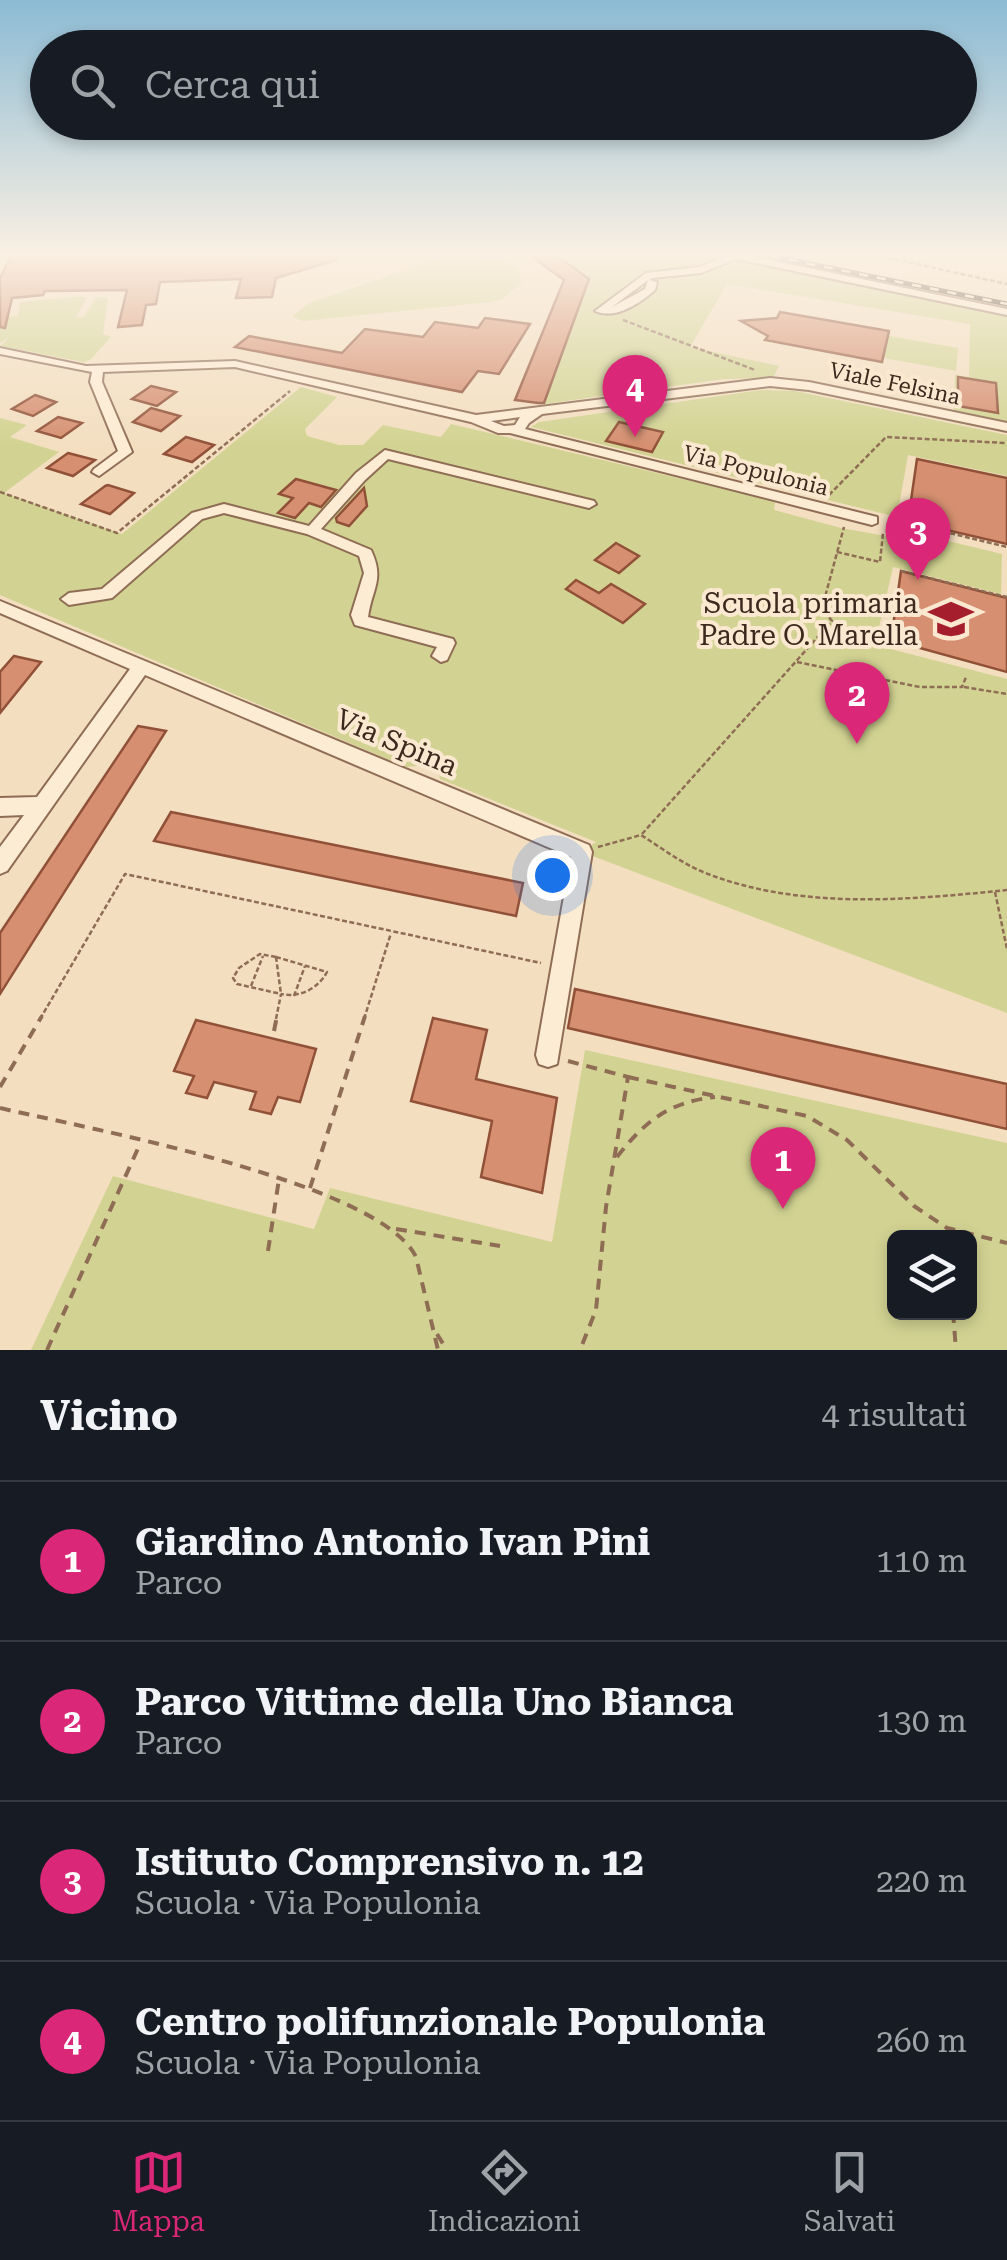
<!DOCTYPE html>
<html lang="it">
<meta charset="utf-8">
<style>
body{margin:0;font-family:"Roboto Serif",serif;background:#242831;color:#f1f3f6}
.controls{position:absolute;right:30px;bottom:30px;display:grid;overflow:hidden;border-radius:15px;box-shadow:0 5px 15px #0003}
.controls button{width:90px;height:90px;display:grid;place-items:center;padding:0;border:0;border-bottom:2px solid #363941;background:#171b24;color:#f1f3f6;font:50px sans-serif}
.you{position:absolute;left:552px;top:875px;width:35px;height:35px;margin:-25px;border:8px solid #fff;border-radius:50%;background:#1a73e8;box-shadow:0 0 0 15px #1a73e833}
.badge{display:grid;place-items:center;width:65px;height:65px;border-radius:50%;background:#db2777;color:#fff;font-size:32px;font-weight:700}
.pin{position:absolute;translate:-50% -82px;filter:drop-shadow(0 2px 5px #0008)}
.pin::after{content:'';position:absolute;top:52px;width:35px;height:30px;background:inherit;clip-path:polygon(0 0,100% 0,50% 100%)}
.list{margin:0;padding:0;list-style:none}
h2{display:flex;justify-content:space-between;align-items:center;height:130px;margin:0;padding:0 40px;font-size:42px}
h2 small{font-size:32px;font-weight:400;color:#9ea1a6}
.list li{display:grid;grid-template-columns:65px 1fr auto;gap:30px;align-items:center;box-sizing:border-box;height:160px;padding:0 40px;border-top:2px solid #363941}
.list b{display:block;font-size:38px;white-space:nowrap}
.list p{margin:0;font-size:32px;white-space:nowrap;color:#9ea1a6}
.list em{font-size:32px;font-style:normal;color:#9ea1a6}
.icon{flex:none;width:55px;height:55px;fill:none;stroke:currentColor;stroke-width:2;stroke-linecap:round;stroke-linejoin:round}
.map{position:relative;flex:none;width:1007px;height:1350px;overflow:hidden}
.search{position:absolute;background:#171b24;box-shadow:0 5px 15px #0003;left:30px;right:30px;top:30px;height:110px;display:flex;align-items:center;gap:25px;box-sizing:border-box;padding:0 35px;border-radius:55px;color:#9ea1a6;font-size:38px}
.sheet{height:770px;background:#171b24}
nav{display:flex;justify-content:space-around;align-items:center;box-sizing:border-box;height:140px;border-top:2px solid #363941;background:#171b24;font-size:28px;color:#9ea1a6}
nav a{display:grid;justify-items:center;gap:5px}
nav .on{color:#db2777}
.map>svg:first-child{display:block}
.green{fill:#d2d392;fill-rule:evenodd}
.building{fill:#d69071;stroke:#915138;stroke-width:2.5}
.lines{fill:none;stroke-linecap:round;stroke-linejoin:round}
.minor-casing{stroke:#8f6d55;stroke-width:4}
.path-far1{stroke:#8f6d55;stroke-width:2.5;stroke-dasharray:5 2.5;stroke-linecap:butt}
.path{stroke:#8f6d55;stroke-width:4;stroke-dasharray:11 8;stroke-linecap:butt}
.minor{fill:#fdecd4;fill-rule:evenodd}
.rail-casing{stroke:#3c281c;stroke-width:5}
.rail{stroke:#fae9d0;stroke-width:2.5;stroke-dasharray:9;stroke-linecap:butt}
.labels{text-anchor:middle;stroke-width:8;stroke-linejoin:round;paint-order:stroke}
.far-street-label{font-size:22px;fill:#3c281c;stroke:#fae9d0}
.poi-label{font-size:28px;fill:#3c281c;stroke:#fae9d0;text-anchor:end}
.street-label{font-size:28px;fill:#3c281c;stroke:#fae9d0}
</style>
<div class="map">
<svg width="1007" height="1350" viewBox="0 0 1007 1350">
<rect width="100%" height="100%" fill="#f3dec0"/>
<g class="green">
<path d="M444 257 502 260 519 271 521 284 502 299 490 302 303 321 292 316 309 303Z"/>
<path d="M557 257H757L1007 307V426L954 415 955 375 969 377 970 324 727 284 690 347 779 366 773 378 724 379 544 404 589 279Z"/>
<path d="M74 297H87L76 317H84L96 297 108 298 103 334 111 337 91 359 84 362 1 346 8 338 0 343V318L18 316 20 302Z"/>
<path d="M889 336 958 348 956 371 884 358V343Z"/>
<path d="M301 387 337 397 305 429 307 436 339 445H363L383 425 441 437 451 424 775 501 774 510 841 528 892 537 894 528 1002 554 1001 594 893 567 875 645 1007 679V1013L582 852 596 842 440 779 438 771 426 765 406 767 0 595V418L27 425 10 437 59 452 4 493 122 534Z"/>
<path d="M761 390 795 391 1007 435V476L908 455 897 517 531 427 539 422Z"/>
<path d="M585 1050 1007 1143V1350H31L113 1176 314 1229 330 1188 552 1242ZM894 1238H970V1312H894Z"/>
</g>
<g class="building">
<path d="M11 256H336V260L276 278 272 297 236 298 241 279 160 282 156 304 146 305 142 325 118 327 127 290 45 291 43 295 12 298 5 328 0 327V278Z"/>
<path d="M531 256H557L589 279 544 403H538L515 400 564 280Z"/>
<path d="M780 312 889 331 882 362 765 340 768 336 741 321 777 318Z"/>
<path d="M485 318 530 324 499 374 478 371 462 392 235 347 249 336 342 353 365 329 423 337 435 322 478 328Z"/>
<path d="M958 377 996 383 998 413 958 406Z"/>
<path d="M151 386 176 392 157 406 132 399Z"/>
<path d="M35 395 56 402 33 416 12 409Z"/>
<path d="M151 408 180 416 161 431 133 422Z"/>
<path d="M58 417 82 423 61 438 37 431Z"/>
<path d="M619 422 663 432 652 452 606 441Z"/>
<path d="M186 437 214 445 192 462 164 454Z"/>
<path d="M68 453 95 460 73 476 47 468Z"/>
<path d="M917 459 1007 478V544L908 521Z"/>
<path d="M296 479 325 487 336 490 321 507 309 503 295 518 278 513 293 498 279 494Z"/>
<path d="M105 486 108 485 134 493 110 514 81 504Z"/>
<path d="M364 488 367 506 349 526 337 522 336 518Z"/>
<path d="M616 543 639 556 619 573 595 560Z"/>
<path d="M901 571 1007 598V672L891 640Z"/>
<path d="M576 580 599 593 611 584 645 604 623 623 566 589Z"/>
<path d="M14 656 41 662 0 713V672Z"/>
<path d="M138 726 166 731 0 994V933Z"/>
<path d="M171 812 523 883 516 916 154 841Z"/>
<path d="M575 989 1007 1084V1129L568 1028Z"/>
<path d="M433 1018 487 1030 476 1079 557 1098 542 1193 481 1177 492 1121 411 1101Z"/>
<path d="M196 1020 316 1049 300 1102 278 1097 271 1114 250 1109 256 1092 214 1082 207 1098 186 1093 194 1076 174 1071Z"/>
</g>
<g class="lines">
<g class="minor-casing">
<g id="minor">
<path d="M727 256H750L1007 309V315L736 259 701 273 652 278 649 280 657 282 655 290C639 304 615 320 595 311L646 273 699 267ZM648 280 645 289 612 307Z"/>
<path d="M0 348 86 366 235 361 476 415 770 378 809 382 1007 423V431L809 390 770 386 542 414 529 423 525 429 877 517V523L872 525 510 433H498L471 422 235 367 103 372 102 382 132 452 99 476 92 472 94 469 118 451 90 382 92 372 0 354ZM520 417 515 425 504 426 491 421Z"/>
<path d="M385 450 594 501 596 504 589 508 388 459 365 480 321 529 371 550C385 580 372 588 368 617L453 639 455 643 447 660 441 662 432 656 437 647 355 625 351 615 364 573 359 556 307 534 224 513 202 519 112 598 69 605 61 599 69 593 102 589 192 513 224 504 309 526 356 473Z"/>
<path d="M0 601 589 845 592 852 557 1064 548 1067 539 1064 536 1055 571 857 145 675 7 871 0 874V847L24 815 0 816V798L37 797 130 669 0 613Z"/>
</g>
</g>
<g class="path-far1">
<path d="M880 256 1007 284"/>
<path d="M901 256 908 257"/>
<path d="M623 320 755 370"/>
<path d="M0 492 117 533 290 391"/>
<path d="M829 495 886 437 1007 443"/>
<path d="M892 519 1007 547"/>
<path d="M837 552 880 562 883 533"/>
<path d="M901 571 1007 597"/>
<path d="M797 662 920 687H962L966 677"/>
<path d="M964 687 1007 694"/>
<path d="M642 834 832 621 822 608 844 527"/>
<path d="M598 847 641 835C663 849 684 865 708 874 802 910 909 900 1007 890"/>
<path d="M995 892 1007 949"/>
<path d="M276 957 327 972C318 989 299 998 281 994"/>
<path d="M276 957 281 994"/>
<path d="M276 957 260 954 239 968 233 978 237 984 281 994"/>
<path d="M251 986 263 956"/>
<path d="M294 996 305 966"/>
<path d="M40 1019 125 874 541 963"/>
<path d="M276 1019 281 994"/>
<path d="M364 1019 391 933"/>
</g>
<g class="path">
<path d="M274 1031 277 1016"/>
<path d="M568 1061 628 1077 606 1207 596 1310 580 1350"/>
<path d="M628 1077 807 1116 847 1140 914 1206 947 1228 1007 1243"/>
<path d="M0 1087 42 1016"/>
<path d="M0 1108C85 1128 380 1182 416 1257L438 1350"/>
<path d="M617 1157C645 1121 669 1102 715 1097"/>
<path d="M310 1188 365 1016"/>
<path d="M396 1229 500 1246"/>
<path d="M268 1251 279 1179"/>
<path d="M953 1312 956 1350"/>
<path d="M437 1334 447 1350"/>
<path d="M47 1350 140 1144"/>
</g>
<use href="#minor" class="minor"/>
<g class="rail-casing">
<path id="rail" d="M771 256 1007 304"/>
</g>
<use href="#rail" class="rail"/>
</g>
<linearGradient id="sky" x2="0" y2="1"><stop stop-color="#8cbbd4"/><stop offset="0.57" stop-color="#faf0e3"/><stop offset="1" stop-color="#faf0e3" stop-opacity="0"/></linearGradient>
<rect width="1007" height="446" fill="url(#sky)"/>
<defs>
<g id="school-bare" transform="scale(3.45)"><path d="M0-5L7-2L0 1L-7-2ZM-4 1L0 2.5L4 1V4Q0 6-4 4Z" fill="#a51e2e" stroke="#fae9d0" stroke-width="2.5" paint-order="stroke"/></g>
</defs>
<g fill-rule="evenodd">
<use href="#school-bare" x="951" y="619"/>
</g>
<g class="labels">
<g class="far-street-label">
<text transform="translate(895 383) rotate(12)" y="8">Viale Felsina</text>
<text transform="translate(756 470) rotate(14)" y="8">Via Populonia</text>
</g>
<g class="poi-label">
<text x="918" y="613">Scuola primaria<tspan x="918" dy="32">Padre O. Marella</tspan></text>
</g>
<g class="street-label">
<text transform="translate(397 742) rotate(23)" y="10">Via Spina</text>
</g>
</g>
</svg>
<div class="controls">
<button><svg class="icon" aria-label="layers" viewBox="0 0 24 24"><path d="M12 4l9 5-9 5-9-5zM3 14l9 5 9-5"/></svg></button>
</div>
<div class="you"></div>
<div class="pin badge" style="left:783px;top:1209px">1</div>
<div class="pin badge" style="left:857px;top:744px">2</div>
<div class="pin badge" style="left:918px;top:580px">3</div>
<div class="pin badge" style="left:635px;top:437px">4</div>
<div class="search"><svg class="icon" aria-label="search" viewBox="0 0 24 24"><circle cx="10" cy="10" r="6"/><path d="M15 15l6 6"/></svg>Cerca qui</div>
</div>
<section class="sheet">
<h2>Vicino<small>4 risultati</small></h2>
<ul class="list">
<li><span class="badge">1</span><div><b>Giardino Antonio Ivan Pini</b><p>Parco</p></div><em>110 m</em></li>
<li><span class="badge">2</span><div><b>Parco Vittime della Uno Bianca</b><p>Parco</p></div><em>130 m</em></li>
<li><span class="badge">3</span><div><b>Istituto Comprensivo n. 12</b><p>Scuola · Via Populonia</p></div><em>220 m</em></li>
<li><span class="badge">4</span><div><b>Centro polifunzionale Populonia</b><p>Scuola · Via Populonia</p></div><em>260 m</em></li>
</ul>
</section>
<nav>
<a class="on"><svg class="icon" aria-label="map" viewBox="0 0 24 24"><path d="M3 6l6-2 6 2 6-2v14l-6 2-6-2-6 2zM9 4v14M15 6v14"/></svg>Mappa</a>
<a><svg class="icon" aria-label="directions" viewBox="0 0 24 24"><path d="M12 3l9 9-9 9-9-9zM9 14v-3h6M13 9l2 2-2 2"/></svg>Indicazioni</a>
<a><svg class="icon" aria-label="saved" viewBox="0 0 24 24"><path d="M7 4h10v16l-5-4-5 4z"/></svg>Salvati</a>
</nav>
